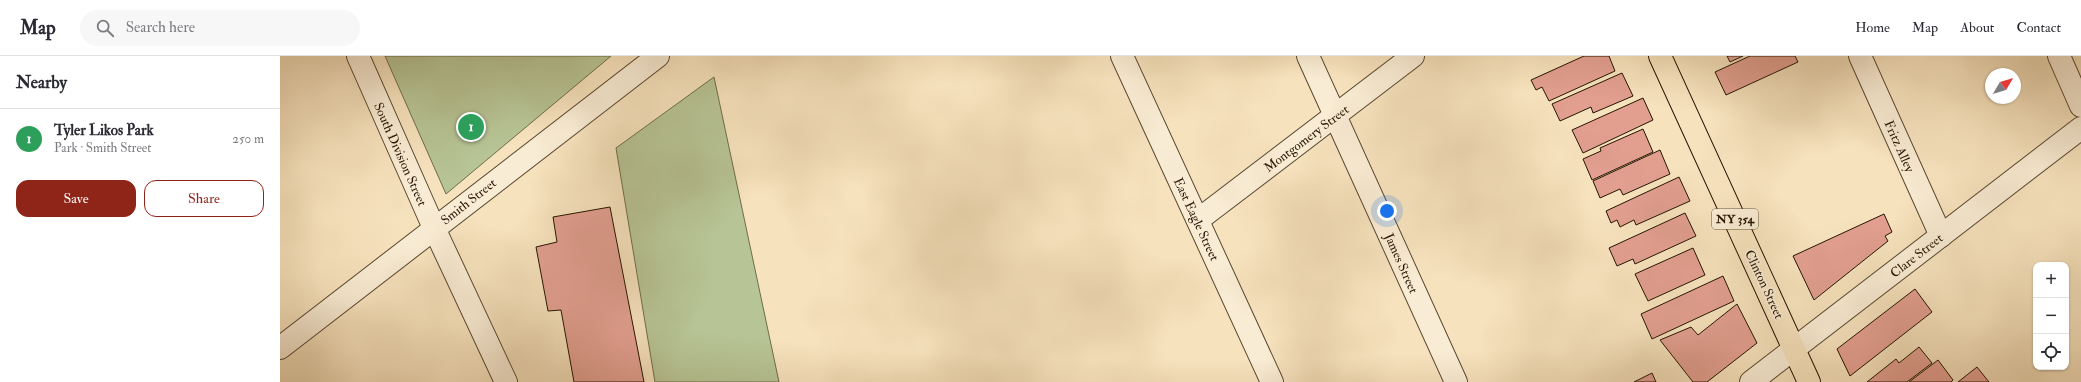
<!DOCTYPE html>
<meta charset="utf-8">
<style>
body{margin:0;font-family:"IM FELL Double Pica",serif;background:#f7f7f7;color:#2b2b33}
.controls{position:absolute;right:12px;bottom:12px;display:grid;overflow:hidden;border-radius:8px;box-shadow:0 1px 3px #0004}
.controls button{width:36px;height:36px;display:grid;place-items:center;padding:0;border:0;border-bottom:1px solid #e1e1e2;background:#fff;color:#2b2b33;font:20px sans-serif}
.compass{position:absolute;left:1705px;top:12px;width:36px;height:36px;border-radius:50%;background:#fff;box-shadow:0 1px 3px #0004;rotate:52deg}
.you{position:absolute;left:1107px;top:155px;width:14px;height:14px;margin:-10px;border:3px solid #fff;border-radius:50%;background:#1a73e8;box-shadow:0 0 0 6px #1a73e833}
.badge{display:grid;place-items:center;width:26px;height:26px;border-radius:50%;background:#8f2418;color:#fff;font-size:13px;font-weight:700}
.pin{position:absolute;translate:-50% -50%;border:2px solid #fff;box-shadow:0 1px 4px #0006}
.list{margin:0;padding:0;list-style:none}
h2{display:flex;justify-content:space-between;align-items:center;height:52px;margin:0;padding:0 16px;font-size:17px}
h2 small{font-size:13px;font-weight:400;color:#7c7c81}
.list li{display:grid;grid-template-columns:26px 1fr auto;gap:12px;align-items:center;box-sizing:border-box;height:60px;padding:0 16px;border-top:1px solid #e1e1e2}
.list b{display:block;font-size:15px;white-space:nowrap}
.list p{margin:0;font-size:13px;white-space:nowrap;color:#7c7c81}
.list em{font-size:13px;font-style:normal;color:#7c7c81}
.actions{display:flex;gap:8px;padding:12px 16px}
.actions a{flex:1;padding:9px 0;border:1px solid #8f2418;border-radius:12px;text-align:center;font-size:14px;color:#8f2418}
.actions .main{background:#8f2418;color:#fff}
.icon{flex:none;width:22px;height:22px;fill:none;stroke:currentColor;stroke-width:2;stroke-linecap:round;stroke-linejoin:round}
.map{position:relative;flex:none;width:1801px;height:326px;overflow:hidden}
header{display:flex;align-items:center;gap:24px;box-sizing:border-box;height:56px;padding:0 20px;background:#fff;border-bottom:1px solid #e1e1e2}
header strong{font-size:19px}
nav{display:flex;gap:22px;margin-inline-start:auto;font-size:14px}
.search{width:280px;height:36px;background:#f7f7f7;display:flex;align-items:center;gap:10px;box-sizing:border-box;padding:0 14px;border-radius:22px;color:#7c7c81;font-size:15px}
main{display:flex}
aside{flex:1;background:#fff}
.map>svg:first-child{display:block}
.green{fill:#b7c495;stroke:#6e6c4a}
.building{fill:#e29f90;stroke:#251400}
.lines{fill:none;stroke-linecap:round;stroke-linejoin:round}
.minor-casing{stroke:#59482f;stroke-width:24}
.major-casing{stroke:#251400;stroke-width:24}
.minor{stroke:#f9ecd4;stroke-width:22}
.major{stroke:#f6e2bd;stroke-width:22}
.labels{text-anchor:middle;stroke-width:3.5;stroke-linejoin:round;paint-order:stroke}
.shield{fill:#f9ecd4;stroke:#655540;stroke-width:1}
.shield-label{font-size:12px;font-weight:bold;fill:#251400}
.street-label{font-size:13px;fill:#251400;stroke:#f9ecd4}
</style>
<header>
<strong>Map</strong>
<div class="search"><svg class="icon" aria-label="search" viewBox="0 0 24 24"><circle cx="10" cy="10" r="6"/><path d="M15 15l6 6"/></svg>Search here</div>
<nav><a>Home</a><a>Map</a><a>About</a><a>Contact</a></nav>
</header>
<main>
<aside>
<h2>Nearby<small></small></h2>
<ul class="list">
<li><span class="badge" style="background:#2e9e5b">1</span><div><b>Tyler Likos Park</b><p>Park · Smith Street</p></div><em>250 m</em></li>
</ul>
<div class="actions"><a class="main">Save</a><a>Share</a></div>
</aside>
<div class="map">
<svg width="1801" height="326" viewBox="0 0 1801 326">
<rect width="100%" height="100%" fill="#f6e2bd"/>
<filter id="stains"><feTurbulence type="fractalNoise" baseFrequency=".005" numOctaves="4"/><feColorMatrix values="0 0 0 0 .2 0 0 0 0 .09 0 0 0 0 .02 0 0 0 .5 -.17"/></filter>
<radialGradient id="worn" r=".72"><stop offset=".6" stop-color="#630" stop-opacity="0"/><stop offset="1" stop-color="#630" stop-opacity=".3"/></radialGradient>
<g class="green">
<path d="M105 0H331L166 138Z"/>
<path d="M434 21 499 326H375L336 92Z"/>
</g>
<g class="building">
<path d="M1304 0H1329L1335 15 1269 45 1262 31 1256 34 1251 24Z"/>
<path d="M1447 0H1463L1450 6Z"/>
<path d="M1470 0H1515L1518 6 1446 39 1435 16Z"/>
<path d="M1342 17 1353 40 1313 57 1311 51 1280 65 1272 48Z"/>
<path d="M1363 42 1373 64 1303 97 1292 74Z"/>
<path d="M1363 73 1373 96 1312 124 1303 103 1321 95 1320 92Z"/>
<path d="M1380 94 1390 118 1343 139 1340 133 1320 142 1313 125Z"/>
<path d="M1399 121 1410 145 1356 169 1354 164 1340 171 1337 164 1331 167 1326 155Z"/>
<path d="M330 151 364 326H294L281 254 268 255 256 191 277 186 273 161Z"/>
<path d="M1405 157 1416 180 1355 208 1353 203 1337 210 1329 192Z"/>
<path d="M1604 158 1612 176 1605 180 1608 185 1534 244 1513 200Z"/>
<path d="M1413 192 1425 219 1368 245 1355 218Z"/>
<path d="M1443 220 1454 245 1372 283 1361 258Z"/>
<path d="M1635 233 1652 256 1570 320 1557 293Z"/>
<path d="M1457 248 1477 287 1427 326H1413L1380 284 1411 271 1418 279Z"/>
<path d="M1639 291 1652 307 1627 326H1587L1616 303 1619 307Z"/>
<path d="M1658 304 1673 324 1671 326H1629Z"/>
<path d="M1697 311 1709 326H1678Z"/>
<path d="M1372 317 1376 326H1354Z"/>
</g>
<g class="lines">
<g class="minor-casing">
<g id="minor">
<path d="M78 0 154 172 226 326"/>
<path d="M842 0 992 326"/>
<path d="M1028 0 1176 326"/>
<path d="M1580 0 1661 180"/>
<path d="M1779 0 1801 50"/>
<path d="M918 164 1133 0"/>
<path d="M0 292 378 0"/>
<path d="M1471 326 1801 72"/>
</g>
</g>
<g class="major-casing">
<path id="major" d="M1380 0 1529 326"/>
</g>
<use href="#minor" class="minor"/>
<use href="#major" class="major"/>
</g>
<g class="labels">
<rect class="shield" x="1432" y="153" width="46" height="20" rx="3"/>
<g class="shield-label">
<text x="1455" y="167">NY 354</text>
</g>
<g class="street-label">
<text transform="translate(1026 82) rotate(-37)" y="5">Montgomery Street</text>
<text transform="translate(1620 90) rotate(66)" y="5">Fritz Alley</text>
<text transform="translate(121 98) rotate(66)" y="5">South Division Street</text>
<text transform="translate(188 145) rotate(-38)" y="5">Smith Street</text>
<text transform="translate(917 163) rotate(65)" y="5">East Eagle Street</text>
<text transform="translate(1636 199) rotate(-38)" y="5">Clare Street</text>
<text transform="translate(1122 207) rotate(66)" y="5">James Street</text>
<text transform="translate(1485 228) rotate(65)" y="5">Clinton Street</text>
</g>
</g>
<rect width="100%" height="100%" filter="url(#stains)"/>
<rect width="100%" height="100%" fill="url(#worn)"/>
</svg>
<div class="controls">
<button>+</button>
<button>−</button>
<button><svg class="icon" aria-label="locate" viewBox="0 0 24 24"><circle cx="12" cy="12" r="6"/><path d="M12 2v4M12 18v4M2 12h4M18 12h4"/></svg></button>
</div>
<svg class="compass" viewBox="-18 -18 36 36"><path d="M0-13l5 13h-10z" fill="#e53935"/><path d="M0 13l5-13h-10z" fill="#7c7c81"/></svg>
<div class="you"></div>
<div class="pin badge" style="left:191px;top:71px;background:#2e9e5b">1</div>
</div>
</main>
